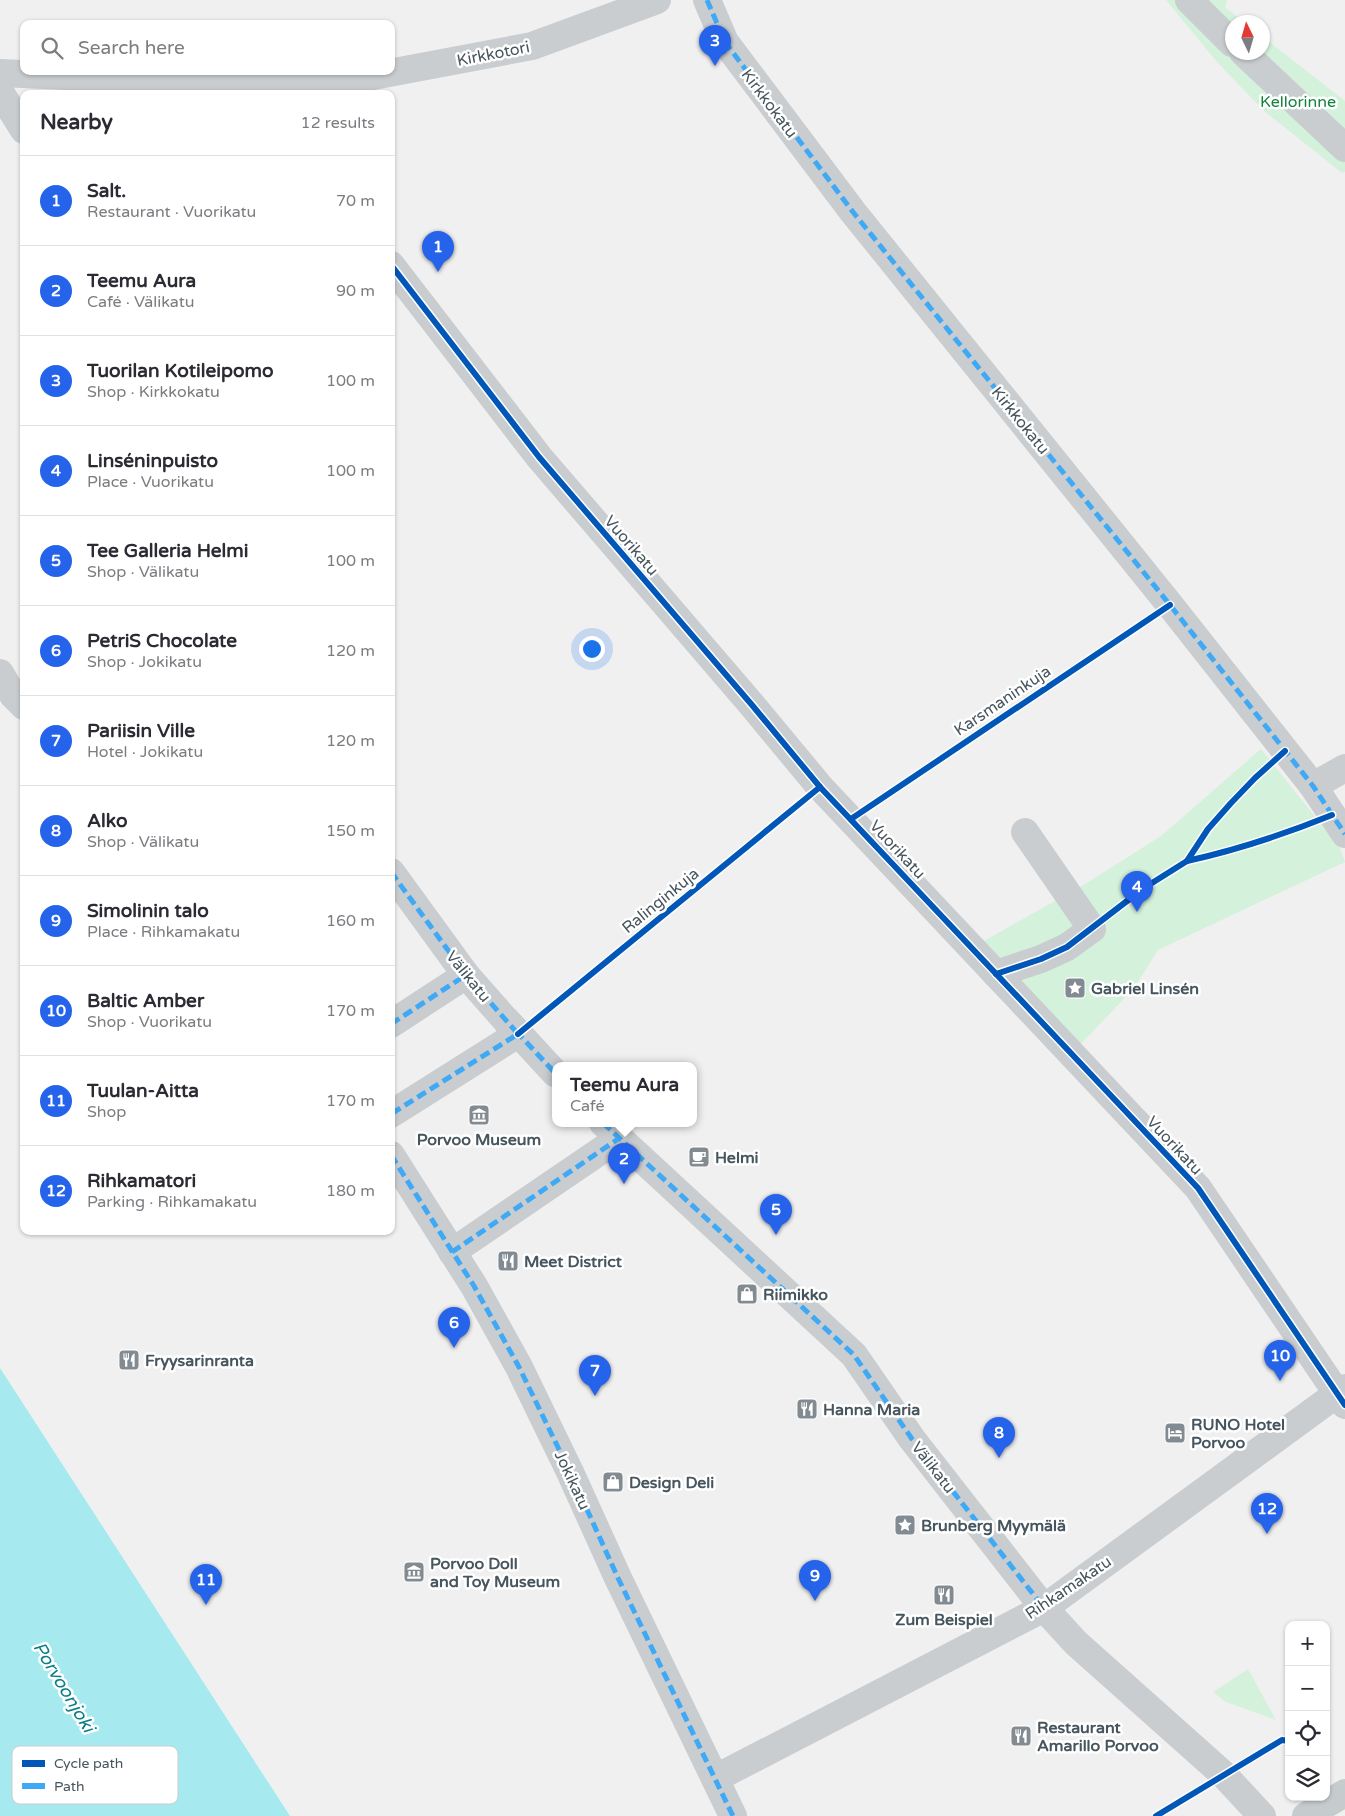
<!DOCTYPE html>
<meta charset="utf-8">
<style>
body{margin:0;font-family:"Varela Round",sans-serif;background:#f2f2f3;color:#2b2b33}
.controls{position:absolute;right:15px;bottom:15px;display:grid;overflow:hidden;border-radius:10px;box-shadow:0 1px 4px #0004}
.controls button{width:45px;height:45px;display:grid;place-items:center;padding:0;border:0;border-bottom:1px solid #e1e1e2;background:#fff;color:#2b2b33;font:25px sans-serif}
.compass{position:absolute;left:1225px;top:15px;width:45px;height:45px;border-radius:50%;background:#fff;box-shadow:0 1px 4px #0004;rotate:355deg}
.you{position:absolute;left:591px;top:648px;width:18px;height:18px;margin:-12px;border:4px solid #fff;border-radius:50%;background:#1a73e8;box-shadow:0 0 0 8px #1a73e833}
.badge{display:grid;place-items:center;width:32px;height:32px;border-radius:50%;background:#2563eb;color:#fff;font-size:16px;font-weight:700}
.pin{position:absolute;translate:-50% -41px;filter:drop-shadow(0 1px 2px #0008)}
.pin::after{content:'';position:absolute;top:26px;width:18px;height:15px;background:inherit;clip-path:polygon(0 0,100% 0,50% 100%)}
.popup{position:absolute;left:552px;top:1062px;width:145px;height:65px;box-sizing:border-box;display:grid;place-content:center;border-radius:10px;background:#fff;filter:drop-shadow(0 1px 4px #0005);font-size:16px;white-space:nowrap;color:#7c7c81}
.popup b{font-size:19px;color:#2b2b33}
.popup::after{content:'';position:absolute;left:50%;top:100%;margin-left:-10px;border:10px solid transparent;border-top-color:#fff}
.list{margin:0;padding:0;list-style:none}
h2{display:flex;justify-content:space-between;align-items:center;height:65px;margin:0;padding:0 20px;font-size:21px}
h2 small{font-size:16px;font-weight:400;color:#7c7c81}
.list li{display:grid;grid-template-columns:32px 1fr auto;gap:15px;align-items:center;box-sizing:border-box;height:90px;padding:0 20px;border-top:1px solid #e1e1e2}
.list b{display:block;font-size:19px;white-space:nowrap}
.list p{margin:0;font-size:16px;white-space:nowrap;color:#7c7c81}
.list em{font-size:16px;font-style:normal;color:#7c7c81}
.icon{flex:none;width:28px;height:28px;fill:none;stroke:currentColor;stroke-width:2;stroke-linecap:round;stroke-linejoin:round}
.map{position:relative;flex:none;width:1345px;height:1816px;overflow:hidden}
.search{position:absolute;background:#fff;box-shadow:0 1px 4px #0004;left:20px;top:20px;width:375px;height:55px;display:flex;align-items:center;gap:12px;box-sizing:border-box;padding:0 18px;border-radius:10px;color:#7c7c81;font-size:19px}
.panel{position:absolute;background:#fff;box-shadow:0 1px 4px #0004;left:20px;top:90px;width:375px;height:1145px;border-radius:10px}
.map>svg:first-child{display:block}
.green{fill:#d3f1db}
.water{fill:#a6eaf0}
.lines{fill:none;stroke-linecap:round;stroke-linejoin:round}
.minor{stroke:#c9cdcf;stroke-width:28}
.major{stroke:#c6cbcd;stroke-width:28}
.quiet{stroke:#3fa9f5;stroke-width:5;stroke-dasharray:10 5;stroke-linecap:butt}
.cycleway-casing{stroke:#fff;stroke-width:9}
.cycleway{stroke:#0057b8;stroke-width:6}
.labels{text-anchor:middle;stroke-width:5;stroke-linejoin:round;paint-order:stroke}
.street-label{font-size:16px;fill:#46555e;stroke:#fff}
.park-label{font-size:16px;fill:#12833d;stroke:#fff}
.poi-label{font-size:16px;font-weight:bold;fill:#46555e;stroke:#fff;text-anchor:start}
.water-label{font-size:18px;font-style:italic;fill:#087e89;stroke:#fff}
.key{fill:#fff;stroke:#c8cccf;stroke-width:1}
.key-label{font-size:14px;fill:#46555e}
</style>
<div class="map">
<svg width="1345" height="1816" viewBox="0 0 1345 1816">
<rect width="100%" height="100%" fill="#f1f0f0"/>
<g class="green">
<path d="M1166 0H1227L1225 7 1244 22H1232V52H1262L1263 37 1345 101V172L1342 173 1264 111 1217 62Z"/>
<path d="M1261 749 1340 848 1345 862 1158 950 1134 988 1080 1045 984 941 1087 883 1161 836Z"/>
<path d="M1248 1669 1276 1720 1226 1702 1213 1692Z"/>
</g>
<path class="water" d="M0 1368 290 1816H0Z"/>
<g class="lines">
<g class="minor">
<path d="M707 0 725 42 853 212 1170 605 1313 786 1345 834"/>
<path d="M1189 0 1232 43"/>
<path d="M1243 52 1345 148"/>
<path d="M0 73 89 77 324 83 357 79 532 46 657 0"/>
<path d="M0 92 24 130"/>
<path d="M391 265 539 457 752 705 820 787 1198 1188 1345 1405"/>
<path d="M0 673 13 695 24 706"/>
<path d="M1313 786 1345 768"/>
<path d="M391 872 466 975 518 1034 391 1114"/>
<path d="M996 974 1041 959 1067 947 1092 929 1025 832"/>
<path d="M507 1021 555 1073"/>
<path d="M391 1024 466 975"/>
<path d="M603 1123 854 1355 912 1439 1044 1608 1076 1643 1223 1774 1262 1816"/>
<path d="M391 1155 474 1286 519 1367 570 1472 618 1578 733 1816"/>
<path d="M452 1252 618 1139"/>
<path d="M716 1778 1044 1608 1345 1388"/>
</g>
<path class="major" d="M1306 1816 1345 1793"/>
<g class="quiet">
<path d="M707 0 725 42 853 212 1170 605 1313 786 1345 834"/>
<path d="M391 872 466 975 518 1034 391 1114"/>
<path d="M391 1024 466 975"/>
<path d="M516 1031 555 1073"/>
<path d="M603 1123 854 1355 912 1439 1044 1608"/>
<path d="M391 1155 474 1286 519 1367 570 1472 618 1578 733 1816"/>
<path d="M452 1252 618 1139"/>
</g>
<g class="cycleway-casing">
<g id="cycleway">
<path d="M391 265 539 457 752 705 820 787 1198 1188 1345 1405"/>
<path d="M851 819 1170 605"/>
<path d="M1187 861C1237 850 1285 834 1332 815"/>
<path d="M996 974 1041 959 1067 947 1144 888 1187 861 1208 829 1231 803 1255 778 1285 751"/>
<path d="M518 1034 820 787"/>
<path d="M1156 1816 1282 1740 1289 1741"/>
</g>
</g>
<use href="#cycleway" class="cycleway"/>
</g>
<defs>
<g id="sight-square" transform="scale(1.125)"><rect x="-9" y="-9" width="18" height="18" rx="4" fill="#828b91" stroke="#fff"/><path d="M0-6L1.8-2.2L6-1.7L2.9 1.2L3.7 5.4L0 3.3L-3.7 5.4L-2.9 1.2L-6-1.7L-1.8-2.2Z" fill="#fff"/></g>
<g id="museum-square" transform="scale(1.125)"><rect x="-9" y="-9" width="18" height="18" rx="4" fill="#828b91" stroke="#fff"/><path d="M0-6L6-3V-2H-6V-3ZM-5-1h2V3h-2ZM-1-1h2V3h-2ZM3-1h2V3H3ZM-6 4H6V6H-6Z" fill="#fff"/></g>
<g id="cafe-square" transform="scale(1.125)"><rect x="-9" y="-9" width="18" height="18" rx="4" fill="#828b91" stroke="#fff"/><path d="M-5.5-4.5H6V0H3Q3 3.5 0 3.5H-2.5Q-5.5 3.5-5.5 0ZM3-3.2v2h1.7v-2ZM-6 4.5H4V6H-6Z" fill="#fff"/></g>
<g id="restaurant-square" transform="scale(1.125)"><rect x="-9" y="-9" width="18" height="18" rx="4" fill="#828b91" stroke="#fff"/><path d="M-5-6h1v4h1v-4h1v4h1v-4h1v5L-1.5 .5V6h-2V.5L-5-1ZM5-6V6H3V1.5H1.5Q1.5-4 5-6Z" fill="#fff"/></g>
<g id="shop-square" transform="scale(1.125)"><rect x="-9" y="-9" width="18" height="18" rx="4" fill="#828b91" stroke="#fff"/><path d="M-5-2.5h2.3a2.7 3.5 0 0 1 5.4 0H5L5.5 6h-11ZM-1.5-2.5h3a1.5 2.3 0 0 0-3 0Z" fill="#fff"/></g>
<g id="hotel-square" transform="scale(1.125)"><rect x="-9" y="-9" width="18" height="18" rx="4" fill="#828b91" stroke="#fff"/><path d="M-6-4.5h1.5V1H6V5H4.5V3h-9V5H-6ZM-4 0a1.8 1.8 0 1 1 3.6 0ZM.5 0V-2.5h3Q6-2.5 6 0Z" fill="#fff"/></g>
</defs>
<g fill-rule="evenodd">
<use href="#sight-square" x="1075" y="988"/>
<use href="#museum-square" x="479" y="1115"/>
<use href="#cafe-square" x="699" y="1157"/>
<use href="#restaurant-square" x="508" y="1261"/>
<use href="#shop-square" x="747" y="1294"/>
<use href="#restaurant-square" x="129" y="1360"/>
<use href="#restaurant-square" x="807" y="1409"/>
<use href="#hotel-square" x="1175" y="1433"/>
<use href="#shop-square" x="613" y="1482"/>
<use href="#sight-square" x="905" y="1525"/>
<use href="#museum-square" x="414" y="1572"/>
<use href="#restaurant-square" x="944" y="1595"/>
<use href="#restaurant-square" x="1021" y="1736"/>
</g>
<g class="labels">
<g class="street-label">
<text transform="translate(493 53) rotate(-11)" y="6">Kirkkotori</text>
<text transform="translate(770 103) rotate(53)" y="6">Kirkkokatu</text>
<text transform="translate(1021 420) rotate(51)" y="6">Kirkkokatu</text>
<text transform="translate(632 545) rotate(49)" y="6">Vuorikatu</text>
<text transform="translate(1002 700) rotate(-34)" y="6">Karsmaninkuja</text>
<text transform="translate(898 849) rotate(47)" y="6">Vuorikatu</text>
<text transform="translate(660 900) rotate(-39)" y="6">Ralinginkuja</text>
<text transform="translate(469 976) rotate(51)" y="6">Välikatu</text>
<text transform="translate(1175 1145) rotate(47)" y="6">Vuorikatu</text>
<text transform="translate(934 1467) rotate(52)" y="6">Välikatu</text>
<text transform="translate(573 1480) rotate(65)" y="6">Jokikatu</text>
<text transform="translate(1068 1587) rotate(-34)" y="6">Rihkamakatu</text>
</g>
<g class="park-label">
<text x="1298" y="107">Kellorinne</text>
</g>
<g class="poi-label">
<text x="1091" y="994">Gabriel Linsén</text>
<text x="479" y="1145" text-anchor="middle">Porvoo Museum</text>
<text x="715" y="1163">Helmi</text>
<text x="524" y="1267">Meet District</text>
<text x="763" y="1300">Riimikko</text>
<text x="145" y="1366">Fryysarinranta</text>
<text x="823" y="1415">Hanna Maria</text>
<text x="1191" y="1430">RUNO Hotel<tspan x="1191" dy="18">Porvoo</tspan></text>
<text x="629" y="1488">Design Deli</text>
<text x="921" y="1531">Brunberg Myymälä</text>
<text x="430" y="1569">Porvoo Doll<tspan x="430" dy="18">and Toy Museum</tspan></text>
<text x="944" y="1625" text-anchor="middle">Zum Beispiel</text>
<text x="1037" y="1733">Restaurant<tspan x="1037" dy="18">Amarillo Porvoo</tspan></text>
</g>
<g class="water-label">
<text transform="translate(64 1687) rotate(59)" y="6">Porvoonjoki</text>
</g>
</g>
<rect x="12" y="1746" width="166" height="58" rx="8" class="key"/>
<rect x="22" y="1760" width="23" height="7" fill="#0057b8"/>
<rect x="22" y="1783" width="23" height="6" fill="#3fa9f5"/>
<g class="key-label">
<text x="54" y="1768">Cycle path</text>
<text x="54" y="1791">Path</text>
</g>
</svg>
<div class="controls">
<button>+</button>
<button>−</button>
<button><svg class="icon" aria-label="locate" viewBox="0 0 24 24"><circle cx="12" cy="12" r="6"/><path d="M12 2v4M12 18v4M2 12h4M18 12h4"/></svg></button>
<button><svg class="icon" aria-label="layers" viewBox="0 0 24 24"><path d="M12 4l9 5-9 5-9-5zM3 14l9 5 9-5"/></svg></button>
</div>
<svg class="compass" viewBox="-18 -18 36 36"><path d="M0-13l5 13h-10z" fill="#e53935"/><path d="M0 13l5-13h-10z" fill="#7c7c81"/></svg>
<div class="you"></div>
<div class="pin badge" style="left:438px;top:272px">1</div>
<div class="pin badge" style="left:624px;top:1184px">2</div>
<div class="popup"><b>Teemu Aura</b>Café</div>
<div class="pin badge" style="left:715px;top:66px">3</div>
<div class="pin badge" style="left:1137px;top:912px">4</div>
<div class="pin badge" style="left:776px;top:1235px">5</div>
<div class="pin badge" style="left:454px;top:1348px">6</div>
<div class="pin badge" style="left:595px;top:1396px">7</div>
<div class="pin badge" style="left:999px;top:1458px">8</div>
<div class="pin badge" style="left:815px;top:1601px">9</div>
<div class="pin badge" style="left:1280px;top:1381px">10</div>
<div class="pin badge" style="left:206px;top:1605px">11</div>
<div class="pin badge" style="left:1267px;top:1534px">12</div>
<div class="search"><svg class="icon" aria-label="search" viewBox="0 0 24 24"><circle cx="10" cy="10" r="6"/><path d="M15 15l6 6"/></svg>Search here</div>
<section class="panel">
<h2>Nearby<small>12 results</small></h2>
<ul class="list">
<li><span class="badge">1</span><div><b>Salt.</b><p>Restaurant · Vuorikatu</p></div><em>70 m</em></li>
<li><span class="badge">2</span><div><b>Teemu Aura</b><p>Café · Välikatu</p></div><em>90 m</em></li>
<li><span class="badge">3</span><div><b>Tuorilan Kotileipomo</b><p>Shop · Kirkkokatu</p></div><em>100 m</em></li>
<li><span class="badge">4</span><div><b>Linséninpuisto</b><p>Place · Vuorikatu</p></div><em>100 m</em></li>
<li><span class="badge">5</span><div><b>Tee Galleria Helmi</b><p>Shop · Välikatu</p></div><em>100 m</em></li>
<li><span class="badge">6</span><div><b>PetriS Chocolate</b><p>Shop · Jokikatu</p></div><em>120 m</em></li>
<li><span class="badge">7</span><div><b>Pariisin Ville</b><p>Hotel · Jokikatu</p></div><em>120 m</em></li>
<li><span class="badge">8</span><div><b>Alko</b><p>Shop · Välikatu</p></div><em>150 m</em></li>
<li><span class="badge">9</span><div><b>Simolinin talo</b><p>Place · Rihkamakatu</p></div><em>160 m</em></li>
<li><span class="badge">10</span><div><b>Baltic Amber</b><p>Shop · Vuorikatu</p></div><em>170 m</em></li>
<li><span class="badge">11</span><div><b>Tuulan-Aitta</b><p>Shop</p></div><em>170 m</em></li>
<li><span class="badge">12</span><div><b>Rihkamatori</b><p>Parking · Rihkamakatu</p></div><em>180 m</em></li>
</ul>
</section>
</div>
